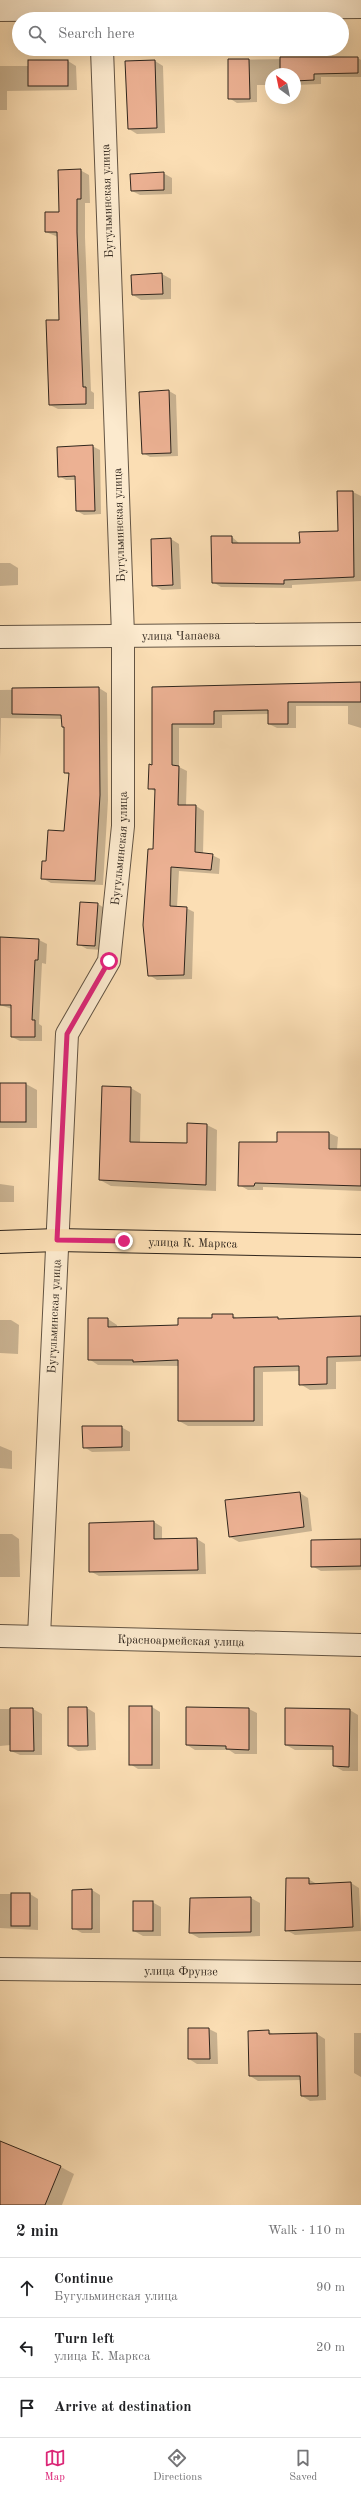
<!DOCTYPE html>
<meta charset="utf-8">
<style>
body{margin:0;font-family:"Old Standard TT",serif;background:#f6f6f6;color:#202124}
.compass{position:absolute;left:265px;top:68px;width:36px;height:36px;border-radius:50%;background:#fff;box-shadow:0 4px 16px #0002;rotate:327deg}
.stop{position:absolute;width:12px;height:12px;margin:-9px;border:3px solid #db2777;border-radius:50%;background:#fff}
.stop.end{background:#db2777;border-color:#fff;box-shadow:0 1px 4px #0008}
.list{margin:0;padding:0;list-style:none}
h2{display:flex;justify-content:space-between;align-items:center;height:52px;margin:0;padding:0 16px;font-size:17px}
h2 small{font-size:13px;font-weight:400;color:#757577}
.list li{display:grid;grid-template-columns:26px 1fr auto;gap:12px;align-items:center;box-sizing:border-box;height:60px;padding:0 16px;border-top:1px solid #e0e0e0}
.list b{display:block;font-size:15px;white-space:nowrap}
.list p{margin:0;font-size:13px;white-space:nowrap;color:#757577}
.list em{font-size:13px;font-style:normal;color:#757577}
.icon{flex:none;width:22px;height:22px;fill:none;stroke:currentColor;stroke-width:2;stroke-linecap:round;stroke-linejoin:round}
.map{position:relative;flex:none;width:361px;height:2205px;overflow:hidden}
.search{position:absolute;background:#fff;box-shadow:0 4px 16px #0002;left:12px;right:12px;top:12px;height:44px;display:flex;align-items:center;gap:10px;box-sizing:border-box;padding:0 14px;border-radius:22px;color:#757577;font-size:15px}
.sheet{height:232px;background:#fff}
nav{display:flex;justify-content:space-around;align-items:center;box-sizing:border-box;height:56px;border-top:1px solid #e0e0e0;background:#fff;font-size:11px;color:#757577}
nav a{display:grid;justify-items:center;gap:2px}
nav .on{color:#db2777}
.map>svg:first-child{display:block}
.shadow{fill:#0003}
.building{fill:#ecb193;stroke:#30261d}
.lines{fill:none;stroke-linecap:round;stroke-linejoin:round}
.minor-casing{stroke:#635443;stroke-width:24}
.major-casing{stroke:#30261d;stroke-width:24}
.minor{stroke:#fceace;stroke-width:22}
.major{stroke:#fbdeb4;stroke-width:22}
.route{stroke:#db2777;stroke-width:5}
.labels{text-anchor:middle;stroke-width:3;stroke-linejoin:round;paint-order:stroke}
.street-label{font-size:12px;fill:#30261d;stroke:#fceace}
</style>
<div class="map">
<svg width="361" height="2205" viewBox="0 0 361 2205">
<rect width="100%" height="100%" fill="#fbdeb4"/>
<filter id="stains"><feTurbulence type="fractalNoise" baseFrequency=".005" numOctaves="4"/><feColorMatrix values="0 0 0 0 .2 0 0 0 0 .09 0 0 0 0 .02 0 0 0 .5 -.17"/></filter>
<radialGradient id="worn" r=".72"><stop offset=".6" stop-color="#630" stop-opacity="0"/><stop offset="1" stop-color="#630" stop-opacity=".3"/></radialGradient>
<g class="shadow">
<path d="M358 58 361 60V77H321V84L295 85V74H271V85H257V102L237 103 229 98V60Z"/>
<path d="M29 61H68L76 66 77 90 7 91V110H0V66H29Z"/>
<path d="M155 61 163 66 165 133 137 134 129 129Z"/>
<path d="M80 170 89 175 90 203H85V237L91 391 94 393V409H58L50 405 60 321 58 237 46 232 60 213Z"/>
<path d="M163 173 172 178V194L140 195 132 191Z"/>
<path d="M162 274 171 279V299L141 300 133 295Z"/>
<path d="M169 391 176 395 178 456 150 457 143 453Z"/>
<path d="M92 446 100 450 101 514 84 515 77 511 76 480H66L59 476Z"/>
<path d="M338 492H353L361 496V581L292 585V588L221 587 213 582 232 537 240 544H301L339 532Z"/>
<path d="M171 539 179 544 181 589 162 590 153 585Z"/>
<path d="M0 563H10L18 568V585L0 586Z"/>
<path d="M301 683 361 684V728L348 724V706H296V728H277L269 724V714L222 715V728H179V767L187 771 186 806H196L204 811 203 854 212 855 220 859 219 874 179 871 177 907 186 908 194 912 192 979 157 980 149 975 156 792 150 788 153 766V688Z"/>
<path d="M99 688 107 693 108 800 103 885 51 883 42 878 47 862 65 832 70 775 65 773V728L62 727V719L1 718 0 758V690Z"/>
<path d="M98 904 106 909 103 950 87 949 78 944Z"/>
<path d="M0 938 39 940 47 944 46 964 42 963 39 1024 42 1026V1041H20L12 1037V1009L0 1005Z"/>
<path d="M0 1084H26L37 1090V1128H0Z"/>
<path d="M131 1088 141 1094 140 1143 188 1144 207 1125 217 1130 216 1191 111 1186 100 1180Z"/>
<path d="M278 1133H329L338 1137 337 1150H361V1191L263 1187V1190H248L239 1185 278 1143Z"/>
<path d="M0 1184 14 1186V1202H0Z"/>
<path d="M232 1315 238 1319 277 1318 281 1320 361 1317V1361L336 1362V1389L310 1390 300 1384V1371L263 1372V1426H188L179 1421V1366L98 1365 89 1359V1319H108L117 1325V1328L179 1326Z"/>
<path d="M0 1320H11L19 1325 18 1354 0 1353Z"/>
<path d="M121 1427 130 1432V1451L92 1452 84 1447Z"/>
<path d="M0 1446 12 1451V1469L0 1468Z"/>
<path d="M300 1493 308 1498 312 1531 239 1542 230 1537Z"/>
<path d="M154 1522 162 1527V1540L197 1539 205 1544 206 1574 99 1576 90 1571Z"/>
<path d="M0 1534H12L19 1539 20 1577H0Z"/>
<path d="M361 1540V1570L321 1571 312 1566Z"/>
<path d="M130 1707H152L160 1712V1769H138L130 1764Z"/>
<path d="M87 1708 95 1713 96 1750 78 1751 69 1746Z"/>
<path d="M0 1709H33L42 1714V1755H20L11 1751V1745L0 1746Z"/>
<path d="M249 1709 257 1713V1754H235L229 1750H195L187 1745Z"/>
<path d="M350 1710 358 1715V1771H343L334 1766V1750H295L286 1745Z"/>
<path d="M308 1879 317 1884 351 1883 359 1888 361 1931 295 1935 286 1930Z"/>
<path d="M92 1890 100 1895V1933H82L73 1928Z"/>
<path d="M0 1894H30L38 1899V1930L0 1928Z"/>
<path d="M191 1898H251L260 1903V1936L199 1938 190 1933Z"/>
<path d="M152 1902 161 1907V1936H143L134 1931Z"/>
<path d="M209 2029 217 2033 218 2064H197L189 2059Z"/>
<path d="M268 2031 274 2035 317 2034 325 2039 326 2100 310 2101 302 2096 301 2080 258 2081 250 2076Z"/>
<path d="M354 2033H361V2077L354 2073Z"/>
<path d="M0 2142 61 2167 74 2174 62 2205H0Z"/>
</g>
<g class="building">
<path d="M280 57H358V73L314 74V80L295 81V74H280Z"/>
<path d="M228 59H249L250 99H228Z"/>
<rect x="28" y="60" width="40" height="26"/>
<path d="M155 60 157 128 128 129 125 61Z"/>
<path d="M81 169V199H77V232L83 387H86V404L49 405 46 320H59L57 232H45V212H59L58 170Z"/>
<path d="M164 172V190L131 191 130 174Z"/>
<path d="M162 273 163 294 132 295 131 275Z"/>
<path d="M169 390 171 453 142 454 139 392Z"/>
<path d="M93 445 95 511H76L75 476 58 477 57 447Z"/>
<path d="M337 491H353L354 577 284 580V584L212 583 211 536H232V543H300L299 532 338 531Z"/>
<path d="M171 538 173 585 152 586 151 539Z"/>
<path d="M361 682V702H288V724H268V710L214 711V724H172V765L179 766 178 805H196L195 852 213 854 211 870 171 867 170 906 187 907 184 975 148 976 143 925 148 849H153L155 789H148L149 764 152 765V687Z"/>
<path d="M99 687 100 795 95 881 41 879 42 861H46L48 830 64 831 69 773H64V727H62L61 715 12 714V688Z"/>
<path d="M80 902 98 903 95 946 77 945Z"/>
<path d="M0 937 39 939 38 960H35L32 1020H35V1037H11V1005H0Z"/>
<rect x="0" y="1083" width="26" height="39"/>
<path d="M102 1086 131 1087 130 1142 187 1143V1123L207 1124 206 1185 99 1180Z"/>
<path d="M277 1132H329V1149H361V1186L255 1183 254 1186H238L239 1142H277Z"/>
<path d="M212 1314H233V1318L278 1317V1319L361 1316V1356L327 1357V1384L299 1385V1366L254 1367V1421H178V1360L133 1362V1360H88V1318H108V1327L178 1325V1318H212Z"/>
<path d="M82 1426H122V1447L83 1448Z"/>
<path d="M300 1492 304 1527 229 1537 225 1500Z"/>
<path d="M154 1521V1539L197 1538 198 1570 89 1572V1523Z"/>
<path d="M361 1539V1566L311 1567V1540Z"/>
<rect x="129" y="1706" width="23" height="59"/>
<path d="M68 1707H87L88 1746H68Z"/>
<path d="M186 1707 249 1708V1750L226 1749V1746L186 1745Z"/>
<path d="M10 1708H33L34 1751H10Z"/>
<path d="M285 1708 350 1709 349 1767 333 1766V1746L285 1745Z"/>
<path d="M286 1878H309V1884L351 1882 353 1927 285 1931Z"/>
<path d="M92 1889V1929H72V1890Z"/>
<rect x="11" y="1893" width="19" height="33"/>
<path d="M251 1897V1932L189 1933 190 1898Z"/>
<rect x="133" y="1901" width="20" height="30"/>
<path d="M188 2028H209L210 2059H188Z"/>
<path d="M269 2030V2034L317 2033 318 2096H301L300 2076H249L248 2031Z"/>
<path d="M0 2141 61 2166 45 2205H0Z"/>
</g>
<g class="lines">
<g class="minor-casing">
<g id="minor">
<path d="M0 10 361 7"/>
<path id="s1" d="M0 637 361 634"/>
<path id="s2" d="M0 1636 361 1645"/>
<path id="s3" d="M39 1636 67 1034 109 961 123 826V635L102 49"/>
<path id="s4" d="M0 1969 361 1973"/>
</g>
</g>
<g class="major-casing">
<g id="major">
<path id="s5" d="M0 1242 57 1240 361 1246"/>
</g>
</g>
<use href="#minor" class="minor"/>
<use href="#major" class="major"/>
</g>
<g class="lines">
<path class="route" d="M109 961 67 1034 57 1240 124 1241"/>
</g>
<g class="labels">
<g class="street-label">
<text transform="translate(107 201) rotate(-92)" y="4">Бугульминская улица</text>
<text transform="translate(119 525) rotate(-92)" y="4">Бугульминская улица</text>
<text dy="4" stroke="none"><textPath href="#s1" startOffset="181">улица Чапаева</textPath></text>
<text dy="4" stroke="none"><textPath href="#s3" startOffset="800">Бугульминская улица</textPath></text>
<text dy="4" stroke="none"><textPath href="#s5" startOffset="193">улица К. Маркса</textPath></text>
<text dy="4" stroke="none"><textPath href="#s3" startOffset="320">Бугульминская улица</textPath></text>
<text dy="4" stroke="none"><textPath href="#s2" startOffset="181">Красноармейская улица</textPath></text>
<text dy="4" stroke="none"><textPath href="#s4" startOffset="181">улица Фрунзе</textPath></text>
</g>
</g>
<rect width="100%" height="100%" filter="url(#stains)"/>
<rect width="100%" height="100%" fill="url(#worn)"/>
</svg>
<svg class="compass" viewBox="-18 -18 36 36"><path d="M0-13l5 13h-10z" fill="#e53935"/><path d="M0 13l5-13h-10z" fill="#757577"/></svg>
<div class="stop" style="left:109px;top:961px"></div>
<div class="stop end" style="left:124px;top:1241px"></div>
<div class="search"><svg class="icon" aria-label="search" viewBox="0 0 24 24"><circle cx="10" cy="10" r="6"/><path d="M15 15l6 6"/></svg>Search here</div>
</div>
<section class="sheet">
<h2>2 min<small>Walk · 110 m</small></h2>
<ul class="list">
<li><svg class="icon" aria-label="ahead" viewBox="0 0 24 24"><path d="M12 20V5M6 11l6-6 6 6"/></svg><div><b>Continue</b><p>Бугульминская улица</p></div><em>90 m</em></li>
<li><svg class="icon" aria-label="left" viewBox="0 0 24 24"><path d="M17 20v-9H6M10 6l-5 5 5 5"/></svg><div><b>Turn left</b><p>улица К. Маркса</p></div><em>20 m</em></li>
<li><svg class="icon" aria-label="arrive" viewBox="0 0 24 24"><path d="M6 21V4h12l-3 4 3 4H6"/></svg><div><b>Arrive at destination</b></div></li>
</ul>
</section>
<nav>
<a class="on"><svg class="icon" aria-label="map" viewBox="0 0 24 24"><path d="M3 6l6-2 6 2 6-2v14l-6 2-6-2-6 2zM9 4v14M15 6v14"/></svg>Map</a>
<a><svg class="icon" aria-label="directions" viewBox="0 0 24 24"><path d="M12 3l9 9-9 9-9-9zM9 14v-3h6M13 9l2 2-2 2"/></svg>Directions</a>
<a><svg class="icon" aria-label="saved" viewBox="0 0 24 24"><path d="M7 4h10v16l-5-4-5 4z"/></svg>Saved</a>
</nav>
